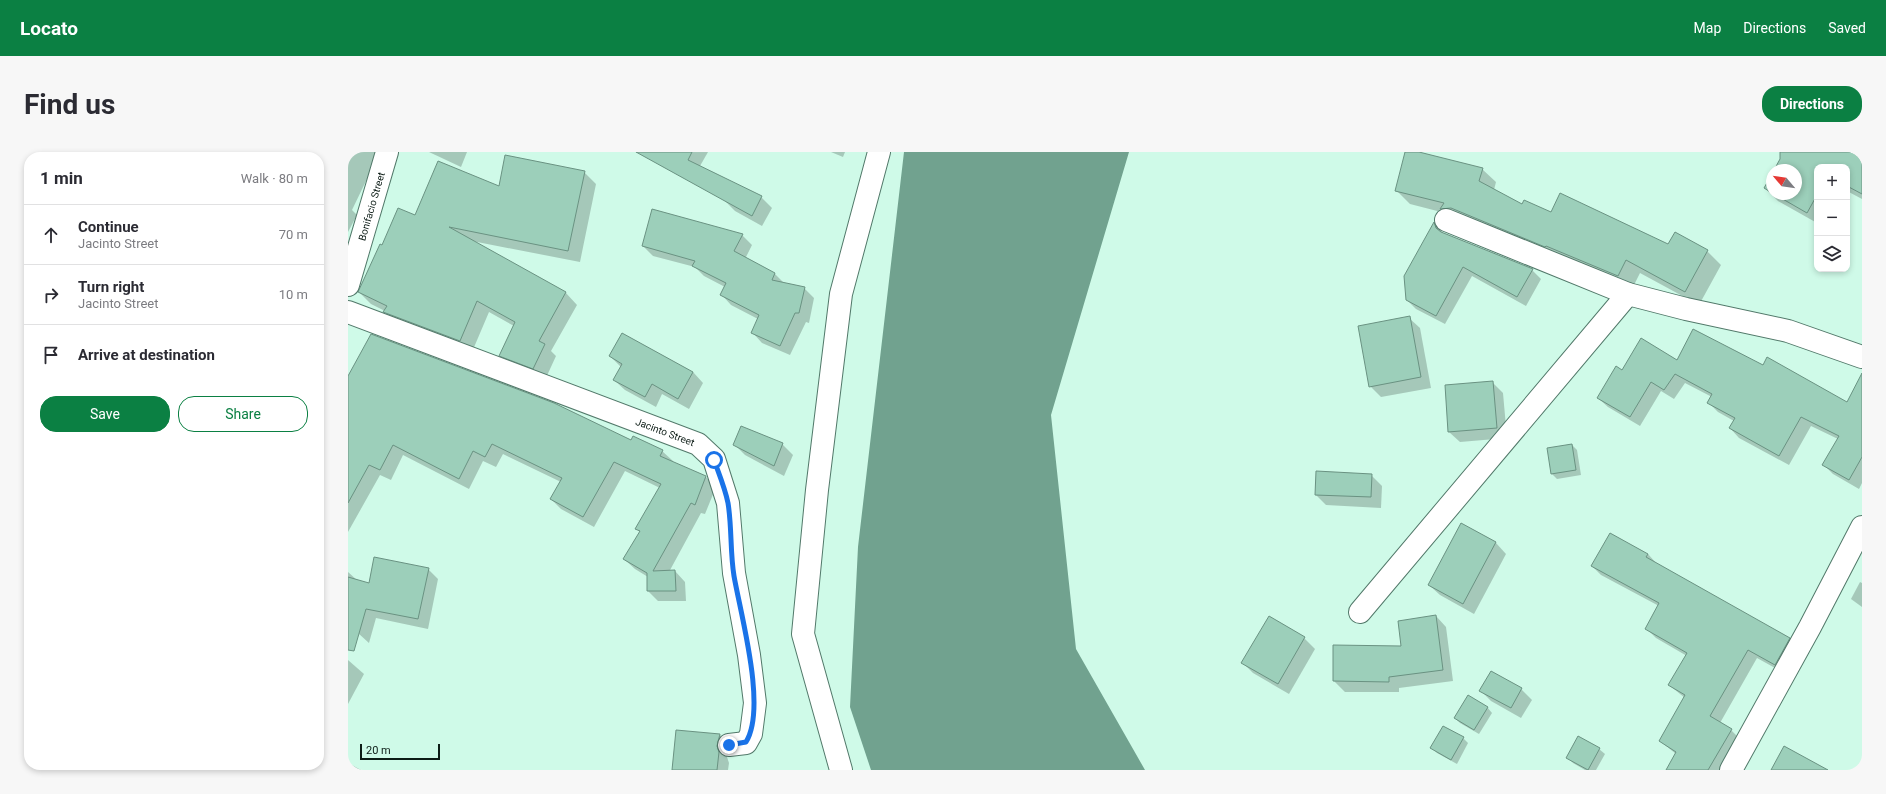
<!DOCTYPE html>
<meta charset="utf-8">
<style>
body{margin:0;font-family:Roboto,sans-serif;background:#f7f7f7;color:#2b2b33}
.controls{position:absolute;right:12px;top:12px;display:grid;overflow:hidden;border-radius:8px;box-shadow:0 2px 6px #0003}
.controls button{width:36px;height:36px;display:grid;place-items:center;padding:0;border:0;border-bottom:1px solid #e1e1e2;background:#fff;color:#2b2b33;font:20px sans-serif}
.compass{position:absolute;left:1418px;top:12px;width:36px;height:36px;border-radius:50%;background:#fff;box-shadow:0 2px 6px #0003;rotate:299deg}
.scale{position:absolute;left:12px;bottom:10px;width:80px;box-sizing:border-box;padding-left:4px;border:2px solid #0c1c16;border-top:0;font-size:11px;line-height:14px;white-space:nowrap;color:#0c1c16;-webkit-text-stroke:3px #cffae8;paint-order:stroke}
.stop{position:absolute;width:12px;height:12px;margin:-9px;border:3px solid #1a73e8;border-radius:50%;background:#fff}
.stop.end{background:#1a73e8;border-color:#fff;box-shadow:0 1px 4px #0008}
.list{margin:0;padding:0;list-style:none}
h2{display:flex;justify-content:space-between;align-items:center;height:52px;margin:0;padding:0 16px;font-size:17px}
h2 small{font-size:13px;font-weight:400;color:#7c7c81}
.list li{display:grid;grid-template-columns:26px 1fr auto;gap:12px;align-items:center;box-sizing:border-box;height:60px;padding:0 16px;border-top:1px solid #e1e1e2}
.list b{display:block;font-size:15px;white-space:nowrap}
.list p{margin:0;font-size:13px;white-space:nowrap;color:#7c7c81}
.list em{font-size:13px;font-style:normal;color:#7c7c81}
.actions{display:flex;gap:8px;padding:12px 16px}
.actions a{flex:1;padding:9px 0;border:1px solid #0b8043;border-radius:16px;text-align:center;font-size:14px;color:#0b8043}
.actions .main{background:#0b8043;color:#fff}
.icon{flex:none;width:22px;height:22px;fill:none;stroke:currentColor;stroke-width:2;stroke-linecap:round;stroke-linejoin:round}
.map{position:relative;flex:none;width:1514px;height:618px;overflow:hidden;border-radius:16px}
header{display:flex;align-items:center;gap:24px;box-sizing:border-box;height:56px;padding:0 20px;background:#0b8043;color:#fff}
header strong{font-size:19px}
nav{display:flex;gap:22px;margin-inline-start:auto;font-size:14px}
.intro{display:flex;align-items:center;justify-content:space-between;box-sizing:border-box;height:96px;padding:0 24px}
h1{margin:0;font-size:28px}
.button{padding:10px 18px;border-radius:16px;background:#0b8043;color:#fff;font-size:14px;font-weight:700}
main{display:flex;gap:24px;padding:0 24px}
aside{flex:1;background:#fff;border-radius:16px;box-shadow:0 2px 6px #0003}
.map>svg:first-child{display:block}
.water{fill:#71a28f}
.shadow{fill:#0003}
.building{fill:#9ccfba;stroke:#6a9282}
.lines{fill:none;stroke-linecap:round;stroke-linejoin:round}
.street-casing{stroke:#52796a;stroke-width:24}
.secondary-casing{stroke:#52796a;stroke-width:24}
.street{stroke:#fff;stroke-width:22}
.secondary{stroke:#fff;stroke-width:22}
.route{stroke:#1a73e8;stroke-width:5}
.labels{text-anchor:middle;stroke-width:4;stroke-linejoin:round;paint-order:stroke}
.street-label{font-size:10px;fill:#0c1c16;stroke:#cffae8}
</style>
<header>
<strong>Locato</strong>
<nav><a>Map</a><a>Directions</a><a>Saved</a></nav>
</header>
<div class="intro"><h1>Find us</h1><a class="button">Directions</a></div>
<main>
<aside>
<h2>1 min<small>Walk · 80 m</small></h2>
<ul class="list">
<li><svg class="icon" aria-label="ahead" viewBox="0 0 24 24"><path d="M12 20V5M6 11l6-6 6 6"/></svg><div><b>Continue</b><p>Jacinto Street</p></div><em>70 m</em></li>
<li><svg class="icon" aria-label="right" viewBox="0 0 24 24"><path d="M7 20v-9h11M14 6l5 5-5 5"/></svg><div><b>Turn right</b><p>Jacinto Street</p></div><em>10 m</em></li>
<li><svg class="icon" aria-label="arrive" viewBox="0 0 24 24"><path d="M6 21V4h12l-3 4 3 4H6"/></svg><div><b>Arrive at destination</b></div></li>
</ul>
<div class="actions"><a class="main">Save</a><a>Share</a></div>
</aside>
<div class="map">
<svg width="1514" height="618" viewBox="0 0 1514 618">
<rect width="100%" height="100%" fill="#cffae8"/>
<path class="water" d="M556 0H781L703 263 728 497 797 618H523L502 555 510 395Z"/>
<g class="shadow">
<path d="M0 0H32L4 58 9 63 0 80Z"/>
<path d="M81 0H119L113 15Z"/>
<path d="M287 0H360L348 21Z"/>
<path d="M483 0H497L495 5Z"/>
<path d="M1058 0H1067L1134 17 1148 30 1146 38 1174 54 1321 94 1359 99 1373 113 1351 153 1292 121 1284 137 1097 61 1062 52 1048 38Z"/>
<path d="M1437 0H1514V47L1499 39V15H1469V71L1430 49 1417 36 1424 24V42H1448V18H1427Z"/>
<path d="M236 20 248 32 232 110 124 89 218 141 229 153 203 199 208 204 197 228 164 215 152 203 166 174 141 160 124 200 48 171 37 160V159L23 152 11 140 35 94 68 64 152 36Z"/>
<path d="M413 45 424 56 414 74 387 59 376 48Z"/>
<path d="M1086 71 1095 81 1184 118 1193 127 1178 154 1124 124 1097 172 1068 157 1059 148Z"/>
<path d="M394 83 404 93 397 107 427 122 437 132 456 136 466 146 461 171 458 170 442 203 414 191 404 180 410 167 383 153 373 142 377 135 356 124 347 115 305 104 295 94Z"/>
<path d="M1061 166 1072 176 1083 236 1033 245 1022 234Z"/>
<path d="M262 204 345 220 355 231 341 257 314 242 308 255 277 238 266 228 273 215Z"/>
<path d="M1330 209 1416 214 1499 251 1514 255V331L1511 337 1485 322 1476 313 1490 287 1463 274 1441 313 1391 286 1382 276 1386 269 1370 260 1361 251 1364 245 1337 231 1326 247 1313 239 1292 274 1260 255 1250 246 1274 219Z"/>
<path d="M0 227 283 290 314 299 325 309 324 310 358 325 368 335 357 362 353 361 321 420 327 419 337 430 338 449H310L300 439V425L287 417 276 407 292 380 288 376 312 336 277 319 246 375 213 357 203 347 213 330 155 302 148 315 135 309 121 337 55 303 43 328 32 323 0 380Z"/>
<path d="M1144 230 1155 241 1159 286 1112 290 1101 280Z"/>
<path d="M386 292H434L445 303 436 324 397 303Z"/>
<path d="M1224 293 1229 298 1233 323 1209 327 1204 322Z"/>
<path d="M1023 323 1034 334 1033 356 978 353 968 343Z"/>
<path d="M1113 373 1148 391 1158 402 1126 462 1092 443 1081 433Z"/>
<path d="M1300 402 1309 412 1441 486 1450 495 1436 521 1409 506 1372 571 1383 578 1392 587 1374 618H1319L1328 602 1312 589 1337 546 1321 533 1339 504 1308 486 1299 477 1311 454 1253 423 1244 414Z"/>
<path d="M80 417 90 427 80 477 28 466 21 491 0 472V420L20 438Z"/>
<path d="M1512 430 1514 431V455L1503 447Z"/>
<path d="M1088 464 1098 475 1105 529 1051 536V540H997L986 529 1054 495Z"/>
<path d="M956 486 967 497 941 542 905 521 895 511Z"/>
<path d="M0 508 16 522 0 552Z"/>
<path d="M1173 537 1184 548 1173 566 1143 549 1132 538Z"/>
<path d="M1139 555 1144 561 1131 582 1112 571 1107 566Z"/>
<path d="M372 583 382 593 379 605 381 611 380 618H325Z"/>
<path d="M1115 586 1120 591 1109 612 1089 601 1084 596Z"/>
<path d="M1251 597 1257 602 1248 618H1237L1225 611 1220 606Z"/>
<path d="M0 611 13 618H0Z"/>
</g>
<g class="building">
<path d="M288 0H344L340 8 414 44 404 64Z"/>
<path d="M1057 0H1071L1135 16 1131 29 1174 52 1176 48 1203 60 1212 41 1320 92 1327 80 1360 98 1337 140 1278 108 1270 124 1198 94 1197 95 1103 56 1092 57 1096 51 1047 39Z"/>
<path d="M1432 0H1514V42L1499 34V15H1469V43L1459 61 1426 42H1448V18H1426L1432 7Z"/>
<path d="M157 3 237 19 220 99 101 75 218 140 191 189 197 192 185 217 151 204 167 170 129 149 112 189 35 160 39 154 10 140 32 92 34 93 50 56 67 63 90 9 151 34Z"/>
<path d="M1424 22V41L1416 36Z"/>
<path d="M304 57 395 82 386 99 427 121 424 128 457 135 451 161H447L432 194 403 181 411 163 372 143 378 131 344 114 347 109 294 94Z"/>
<path d="M1086 70 1088 76 1093 80 1185 117 1169 145 1115 115 1088 164 1058 148 1056 124Z"/>
<path d="M1062 164 1073 225 1021 235 1010 174Z"/>
<path d="M1345 177 1415 213 1419 205 1499 250 1514 221V305L1501 328 1474 313 1491 284 1453 265 1431 304 1381 276 1387 266 1359 251 1364 242 1327 222 1316 238 1303 230 1282 265 1249 246 1268 214 1274 218 1293 186 1329 208Z"/>
<path d="M274 181 345 220 330 247 304 232 297 245 265 228 274 212 261 204Z"/>
<path d="M23 182 206 251 283 288 285 284 315 298 312 304 358 324 347 353 343 351 305 419 327 418 328 439H299V421L275 407 292 379 287 377 313 332 266 310 235 365 202 347 214 326 144 292 137 305 125 299 111 327 45 293 32 318 21 313 0 351V224Z"/>
<path d="M1145 229 1149 276 1100 280 1097 233Z"/>
<path d="M393 274 435 291 426 314 385 293Z"/>
<path d="M1224 292 1228 318 1203 322 1199 296Z"/>
<path d="M968 319 1024 322 1023 345 967 343Z"/>
<path d="M1113 371 1148 390 1115 452 1080 433Z"/>
<path d="M1262 381 1300 402 1298 405 1442 486 1427 513 1400 498 1362 564 1384 577 1360 618H1318L1328 600 1311 589 1337 543 1320 533 1339 501 1297 477 1311 451 1243 414Z"/>
<path d="M26 405 81 416 70 467 18 457 6 499 0 498V425L21 431Z"/>
<path d="M1088 463 1095 518 1041 525V530L985 529V493L1053 494 1050 469Z"/>
<path d="M921 464 957 485 930 532 893 511Z"/>
<path d="M1143 519 1174 536 1163 556 1131 539Z"/>
<path d="M1120 543 1140 555 1126 578 1106 566Z"/>
<path d="M1095 574 1116 585 1103 608 1082 596Z"/>
<path d="M328 578 372 582 369 594 371 600 369 618H324Z"/>
<path d="M1230 584 1252 596 1240 618 1218 606Z"/>
<path d="M1436 594 1480 618H1423Z"/>
</g>
<g class="lines">
<g class="street-casing">
<g id="street">
<path d="M1098 68 1280 142 1338 157 1440 179 1514 205"/>
<path id="s1" d="M0 160 350 292 366 307 380 351 386 421 401 503 407 551 403 582 398 591 381 593"/>
<path d="M1012 460 1280 142"/>
<path d="M493 618 455 482 469 338 493 142 531 0"/>
<path d="M1383 618 1462 475 1514 375"/>
</g>
</g>
<g class="secondary-casing">
<g id="secondary">
<path id="s2" d="M0 133 39 0"/>
</g>
</g>
<use href="#street" class="street"/>
<use href="#secondary" class="secondary"/>
</g>
<g class="lines">
<path class="route" d="M366 308C371 322 377 336 380 351 384 375 382 400 386 424 393 464 419 556 398 590L381 593"/>
</g>
<g class="labels">
<g class="street-label">
<text dy="4" stroke="none"><textPath href="#s2" startOffset="82">Bonifacio Street</textPath></text>
<text dy="4" stroke="none"><textPath href="#s1" startOffset="339">Jacinto Street</textPath></text>
</g>
</g>
</svg>
<div class="controls">
<button>+</button>
<button>−</button>
<button><svg class="icon" aria-label="layers" viewBox="0 0 24 24"><path d="M12 4l9 5-9 5-9-5zM3 14l9 5 9-5"/></svg></button>
</div>
<svg class="compass" viewBox="-18 -18 36 36"><path d="M0-13l5 13h-10z" fill="#e53935"/><path d="M0 13l5-13h-10z" fill="#7c7c81"/></svg>
<div class="scale">20 m</div>
<div class="stop" style="left:366px;top:308px"></div>
<div class="stop end" style="left:381px;top:593px"></div>
</div>
</main>
